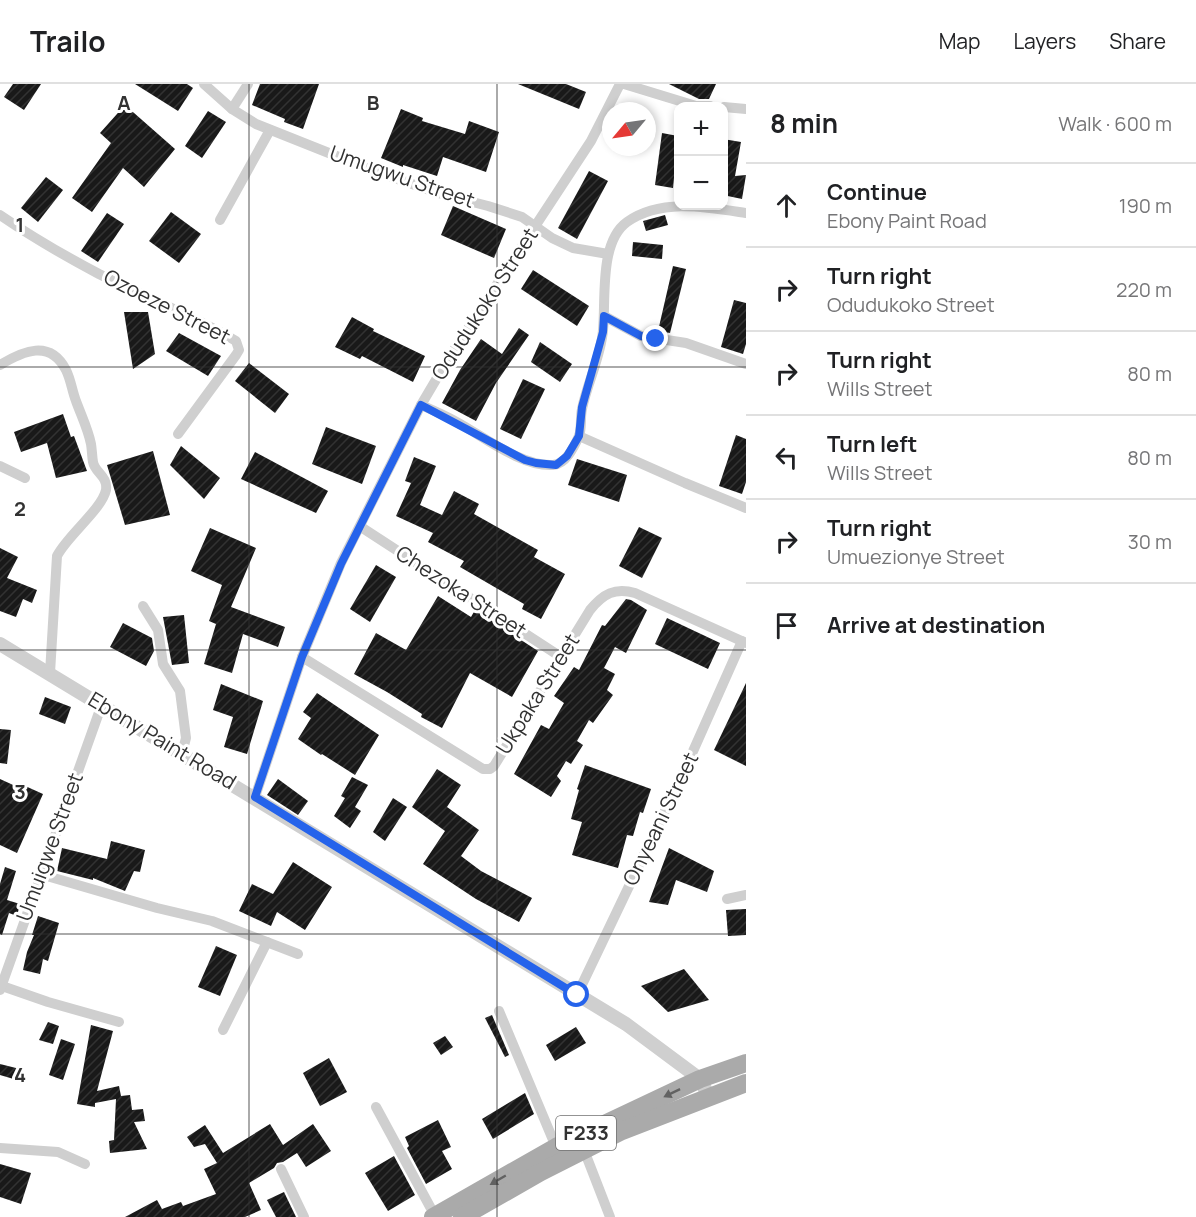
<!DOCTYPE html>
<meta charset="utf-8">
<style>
body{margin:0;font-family:Manrope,sans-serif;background:#f6f6f6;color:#202124}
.controls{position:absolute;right:18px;top:18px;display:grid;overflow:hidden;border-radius:12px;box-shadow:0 3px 9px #0003}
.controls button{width:54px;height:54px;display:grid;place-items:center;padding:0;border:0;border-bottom:2px solid #e0e0e0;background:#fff;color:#202124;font:30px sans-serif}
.compass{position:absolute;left:602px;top:18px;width:54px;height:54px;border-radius:50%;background:#fff;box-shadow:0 3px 9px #0003;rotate:241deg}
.stop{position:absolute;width:18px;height:18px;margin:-14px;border:4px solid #2563eb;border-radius:50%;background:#fff}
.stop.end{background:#2563eb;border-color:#fff;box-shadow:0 2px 6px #0008}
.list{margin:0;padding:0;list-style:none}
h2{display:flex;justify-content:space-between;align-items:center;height:78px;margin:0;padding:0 24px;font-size:26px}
h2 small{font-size:20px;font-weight:400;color:#757577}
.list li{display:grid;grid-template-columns:39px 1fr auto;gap:18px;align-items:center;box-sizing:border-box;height:84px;padding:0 24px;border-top:2px solid #e0e0e0}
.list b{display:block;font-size:22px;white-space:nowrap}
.list p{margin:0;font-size:20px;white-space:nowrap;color:#757577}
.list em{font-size:20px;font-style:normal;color:#757577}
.icon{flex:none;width:33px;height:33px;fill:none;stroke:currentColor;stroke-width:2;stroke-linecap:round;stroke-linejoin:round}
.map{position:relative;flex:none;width:746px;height:1133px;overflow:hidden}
header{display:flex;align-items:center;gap:36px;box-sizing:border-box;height:84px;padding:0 30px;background:#fff;border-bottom:2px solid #e0e0e0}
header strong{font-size:28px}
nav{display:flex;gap:33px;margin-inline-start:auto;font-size:21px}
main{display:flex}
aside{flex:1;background:#fff}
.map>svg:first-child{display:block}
.building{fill:url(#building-hatch)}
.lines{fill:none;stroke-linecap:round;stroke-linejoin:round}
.minor{stroke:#cfcfcf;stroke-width:10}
.tertiary{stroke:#cfcfcf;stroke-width:14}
.primary{stroke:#aaa;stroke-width:18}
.oneway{fill:#626262}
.route{stroke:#2563eb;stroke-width:8}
.grid{fill:none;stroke:#323232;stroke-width:1.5;stroke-opacity:0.55}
.labels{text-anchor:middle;stroke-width:6;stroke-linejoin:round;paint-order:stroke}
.shield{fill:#fff;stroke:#707070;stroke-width:1.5}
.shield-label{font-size:20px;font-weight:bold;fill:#323232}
.street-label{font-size:21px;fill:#323232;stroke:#fff}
.grid-label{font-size:20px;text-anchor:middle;font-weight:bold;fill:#323232;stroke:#fff;stroke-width:6;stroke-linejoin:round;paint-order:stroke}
</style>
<header>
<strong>Trailo</strong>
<nav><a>Map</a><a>Layers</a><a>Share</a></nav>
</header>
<main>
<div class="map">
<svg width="746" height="1133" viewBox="0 0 746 1133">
<defs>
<pattern id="building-hatch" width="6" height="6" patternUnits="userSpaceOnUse" patternTransform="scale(1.5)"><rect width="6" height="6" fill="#191919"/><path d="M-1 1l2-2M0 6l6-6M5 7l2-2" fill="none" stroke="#323232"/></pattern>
</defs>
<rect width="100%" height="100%" fill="#fff"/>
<g class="building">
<path d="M13 0H41L24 26 4 13Z"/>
<path d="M135 0H187L193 4 178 27Z"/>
<path d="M260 0H319L303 45 284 38 285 35 252 21Z"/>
<path d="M518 0H566L586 8 579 25Z"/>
<path d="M669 0H716L709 15H699Z"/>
<path d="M125 21 175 65 144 103 123 84 92 128 72 114 111 59 100 49Z"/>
<path d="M401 25 423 34 422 37 465 50 469 37 499 48 486 88 443 73 437 92 403 81V83L381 74Z"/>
<path d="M208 27 226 38 202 74 185 62Z"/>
<path d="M662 49 678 52 673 104 655 101Z"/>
<path d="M723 55 741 58 735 92 746 91 742 115 723 111Z"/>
<path d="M589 87 608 97 577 155 558 144Z"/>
<path d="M46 93 63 106 38 138 21 124Z"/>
<path d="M453 122 506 145 494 174 441 151Z"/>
<path d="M171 128 201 150 179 179 149 157Z"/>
<path d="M107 129 124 140 98 178 81 167Z"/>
<path d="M665 131 668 141 646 147 643 137Z"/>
<path d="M633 158 663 161 662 175 632 172Z"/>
<path d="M673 182 686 185 670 249 658 247Z"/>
<path d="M533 186 589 222 577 242 521 205Z"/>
<path d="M734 216 746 219V260L743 270 721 263Z"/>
<path d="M124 228H148L155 270 133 285Z"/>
<path d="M352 233 374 245 373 247 425 272 413 298 362 272 360 275 335 263Z"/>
<path d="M519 244 529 251 496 299 476 337 442 319 460 286 481 255 502 270Z"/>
<path d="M179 249 221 272 208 292 166 267Z"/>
<path d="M540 258 572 280 560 298 531 278Z"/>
<path d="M249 279 289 310 275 329 235 297Z"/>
<path d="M523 295 545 305 521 355 500 345Z"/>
<path d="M63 330 71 353 74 352 87 387 56 394 47 359 21 368 14 348Z"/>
<path d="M326 343 376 362 362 400 312 380Z"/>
<path d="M736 351 746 355V398L742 410 719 402Z"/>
<path d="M181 362 220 394 204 415 170 381Z"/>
<path d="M153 367 170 431 125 441 107 381Z"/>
<path d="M255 368 328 407 316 429 241 395Z"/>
<path d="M414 373 436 382 420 421 442 431 454 407 479 420 474 430 538 466 534 473 565 490 541 535 522 525 524 520 460 483 464 477 428 458 433 449 396 432 411 399 405 397Z"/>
<path d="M577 375 627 391 619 418 568 401Z"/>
<path d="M639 443 662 454 642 494 619 482Z"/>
<path d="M210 444 256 464 231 523 285 543 278 563 243 550 232 589 204 580 216 540 209 537 222 501 191 487Z"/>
<path d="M0 464 18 473 7 494 37 506 32 519 23 515 16 533 0 527Z"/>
<path d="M376 481 396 493 370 538 350 525Z"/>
<path d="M438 512 471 533 475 526 538 567 512 613 470 589 442 644 421 633 422 630 387 608 354 590 376 549 406 566Z"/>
<path d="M626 515 631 516 647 526 626 569 615 563 604 584 615 590 607 606 613 611 593 639 589 636 577 657 583 661 571 680 566 677 557 692 561 697 551 713 514 690 541 641 549 645 564 619 554 612 574 583 579 586 602 541 605 542Z"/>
<path d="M184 531 189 579 172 581 163 533Z"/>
<path d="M667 534 720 559 708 585 655 560Z"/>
<path d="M123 539 152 554 154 567 146 582 110 563Z"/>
<path d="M746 599V682L714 666Z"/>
<path d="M221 600 263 617 247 670 224 663 233 633 213 626Z"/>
<path d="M317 609 379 651 355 691 322 670 321 671 298 655 311 634 303 628Z"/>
<path d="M45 613 71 623 65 640 39 630Z"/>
<path d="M0 645 11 646 7 680 0 679Z"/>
<path d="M585 681 651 705 643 729 640 728 633 752 627 751 618 784 572 771 582 738 571 735 579 706 577 705Z"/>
<path d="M437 685 461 701 447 723 479 746 461 772 481 787 532 814 519 838 476 815 423 780 445 747 412 723Z"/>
<path d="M352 693 368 701 355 723 361 727 350 744 334 732 345 714 341 712Z"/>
<path d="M0 695 22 705 23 701 43 710 17 769 0 761Z"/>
<path d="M278 695 308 717 298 731 267 711Z"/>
<path d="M393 714 407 723 385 757 373 748Z"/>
<path d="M111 757 145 766 140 788 134 787 125 807 93 794V796L57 787 62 764 107 775Z"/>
<path d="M669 764 714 787 707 808 676 796 668 821 649 818Z"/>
<path d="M293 778 332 803 305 846 277 828 271 842 239 827 252 800 273 810Z"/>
<path d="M5 783 16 787 7 816 20 820 17 832 9 829 2 851 0 850V800Z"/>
<path d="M746 825V851L728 852 726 826Z"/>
<path d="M38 832 59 839 48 877 43 875 40 890 23 886 27 868 34 851H32Z"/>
<path d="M216 862 237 871 220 912 198 903Z"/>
<path d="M684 885 709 916 668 928 641 902Z"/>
<path d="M492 931 509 971 505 973 485 934Z"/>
<path d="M48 938 59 942 53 960 39 956Z"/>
<path d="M91 941 113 947 97 1007 119 1002 121 1012 130 1011 132 1026 143 1025 145 1037 134 1038 147 1065 110 1069 109 1057 114 1056 116 1015 95 1019V1023L77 1020Z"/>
<path d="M576 943 586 959 555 977 546 961Z"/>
<path d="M445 952 453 963 441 971 433 959Z"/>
<path d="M61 955 75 960 63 996 49 991Z"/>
<path d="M329 974 347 1008 320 1022 303 989Z"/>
<path d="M0 980 20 985 17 996 0 991Z"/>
<path d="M525 1009 534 1030 493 1055 482 1035Z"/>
<path d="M438 1036 451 1063 442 1067 452 1085 426 1100 407 1064 409 1062 405 1053Z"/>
<path d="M270 1040 283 1061 313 1040 331 1067 306 1083 297 1069 283 1078 277 1079 274 1084 249 1099 261 1126 245 1133H125L157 1116 162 1125 181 1118 183 1122 216 1110 204 1085 217 1079 205 1060 194 1063 187 1053 205 1041 223 1069Z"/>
<path d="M394 1072 415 1111 388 1127 365 1089Z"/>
<path d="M0 1080 31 1089 21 1120 0 1113Z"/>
<path d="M284 1108 296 1133H276L267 1116Z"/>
</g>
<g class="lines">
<g class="minor">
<path d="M204 0 232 25 256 40 369 85 438 109 488 122 522 133 552 154 573 164 608 170"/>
<path d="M624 0 696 22H710"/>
<path d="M724 23 746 25"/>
<path d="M232 25 248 0"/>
<path d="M0 131C32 153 65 172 99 190 145 213 192 231 236 257L239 266 236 271 178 350"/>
<path d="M220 136 270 46"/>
<path d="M604 232 641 252 686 259 746 280"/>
<path d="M0 281C23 267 50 255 66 286 71 296 72 307 76 317 81 331 88 345 91 360 92 366 92 372 93 378 95 389 108 392 106 406 102 425 67 452 57 472L50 589"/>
<path d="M421 321C435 327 449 333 462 341 487 355 523 383 553 381 566 380 574 363 579 352 582 344 580 334 582 325 587 299 601 273 603 246 606 215 599 158 627 138 661 114 707 123 746 129"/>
<path d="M579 352 685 399 746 424"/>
<path d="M0 382 25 394"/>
<path d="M361 443 561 573"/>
<path d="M143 522 158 546 163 580 180 607 186 654 182 669"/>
<path d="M302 573 483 685H490L494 682 590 526C603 510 615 503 635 509L746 559"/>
<path d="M255 713 302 573 341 479 421 321 450 272 591 57 620 0"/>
<path d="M40 790 157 824 212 837 298 870"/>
<path d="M727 815 746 811"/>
<path d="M2 902 48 918 119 938"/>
<path d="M0 906 102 620"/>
<path d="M577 911 686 683 742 557"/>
<path d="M499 927 556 1063"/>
<path d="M223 946 267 858"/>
<path d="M376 1023 435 1132"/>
<path d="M0 1064 58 1068 85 1080"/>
<path d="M584 1066 610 1133"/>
<path d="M281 1085 304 1133"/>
</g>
<path class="tertiary" d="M0 560 626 940 700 995 709 1013"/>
<g class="primary">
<path d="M433 1133 556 1063 700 995 746 979"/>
<path d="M462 1133 541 1088 622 1047 746 999"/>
</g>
</g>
<defs><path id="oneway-solid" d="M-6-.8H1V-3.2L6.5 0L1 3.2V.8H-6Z" transform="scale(1.5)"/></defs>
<g class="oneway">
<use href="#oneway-solid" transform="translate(672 1009) rotate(154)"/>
<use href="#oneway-solid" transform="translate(498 1096) rotate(150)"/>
</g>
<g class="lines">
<path class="route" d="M577 911 255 713 302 573 341 480 421 321 525 376 536 379 556 381 567 372 579 352 582 323 603 248 604 232 641 252 656 255"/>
</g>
<path class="grid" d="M249 0V1133M497 0V1133M0 283H746M0 566H746M0 850H746"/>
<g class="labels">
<rect class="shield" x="556" y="1032" width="60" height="34" rx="4.5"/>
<g class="shield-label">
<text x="586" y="1056">F233</text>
</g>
<g class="street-label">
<text transform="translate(402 93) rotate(19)" y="7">Umugwu Street</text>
<text transform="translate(485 220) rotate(-57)" y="7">Odudukoko Street</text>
<text transform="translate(167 223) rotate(27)" y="7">Ozoeze Street</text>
<text transform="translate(461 508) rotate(33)" y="7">Chezoka Street</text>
<text transform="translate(538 610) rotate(-58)" y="7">Ukpaka Street</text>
<text transform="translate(162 657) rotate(31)" y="7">Ebony Paint Road</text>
<text transform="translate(661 735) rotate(-64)" y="7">Onyeani Street</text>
<text transform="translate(50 763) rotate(-70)" y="7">Umuigwe Street</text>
</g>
</g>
<g class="grid-label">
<text x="124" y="26">A</text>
<text x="373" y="26">B</text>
<text x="20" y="148">1</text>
<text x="20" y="432">2</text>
<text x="20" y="715">3</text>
<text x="20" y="998">4</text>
</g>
</svg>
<div class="controls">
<button>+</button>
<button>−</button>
</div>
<svg class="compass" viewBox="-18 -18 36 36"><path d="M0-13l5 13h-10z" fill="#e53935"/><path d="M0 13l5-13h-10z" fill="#757577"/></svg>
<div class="stop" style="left:577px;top:911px"></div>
<div class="stop end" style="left:656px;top:255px"></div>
</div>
<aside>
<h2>8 min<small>Walk · 600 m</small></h2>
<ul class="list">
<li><svg class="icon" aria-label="ahead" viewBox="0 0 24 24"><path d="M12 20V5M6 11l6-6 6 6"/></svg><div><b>Continue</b><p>Ebony Paint Road</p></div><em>190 m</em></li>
<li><svg class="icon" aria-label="right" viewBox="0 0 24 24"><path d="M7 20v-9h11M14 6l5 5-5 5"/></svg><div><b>Turn right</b><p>Odudukoko Street</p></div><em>220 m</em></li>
<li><svg class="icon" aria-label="right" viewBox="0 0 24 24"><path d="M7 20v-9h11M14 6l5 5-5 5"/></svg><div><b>Turn right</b><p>Wills Street</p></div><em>80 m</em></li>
<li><svg class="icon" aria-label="left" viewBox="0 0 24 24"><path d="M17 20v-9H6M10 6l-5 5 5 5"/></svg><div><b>Turn left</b><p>Wills Street</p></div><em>80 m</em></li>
<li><svg class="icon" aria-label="right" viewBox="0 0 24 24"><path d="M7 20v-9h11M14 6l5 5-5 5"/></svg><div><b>Turn right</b><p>Umuezionye Street</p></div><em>30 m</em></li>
<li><svg class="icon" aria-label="arrive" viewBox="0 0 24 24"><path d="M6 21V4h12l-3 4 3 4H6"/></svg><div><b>Arrive at destination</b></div></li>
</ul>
</aside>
</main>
